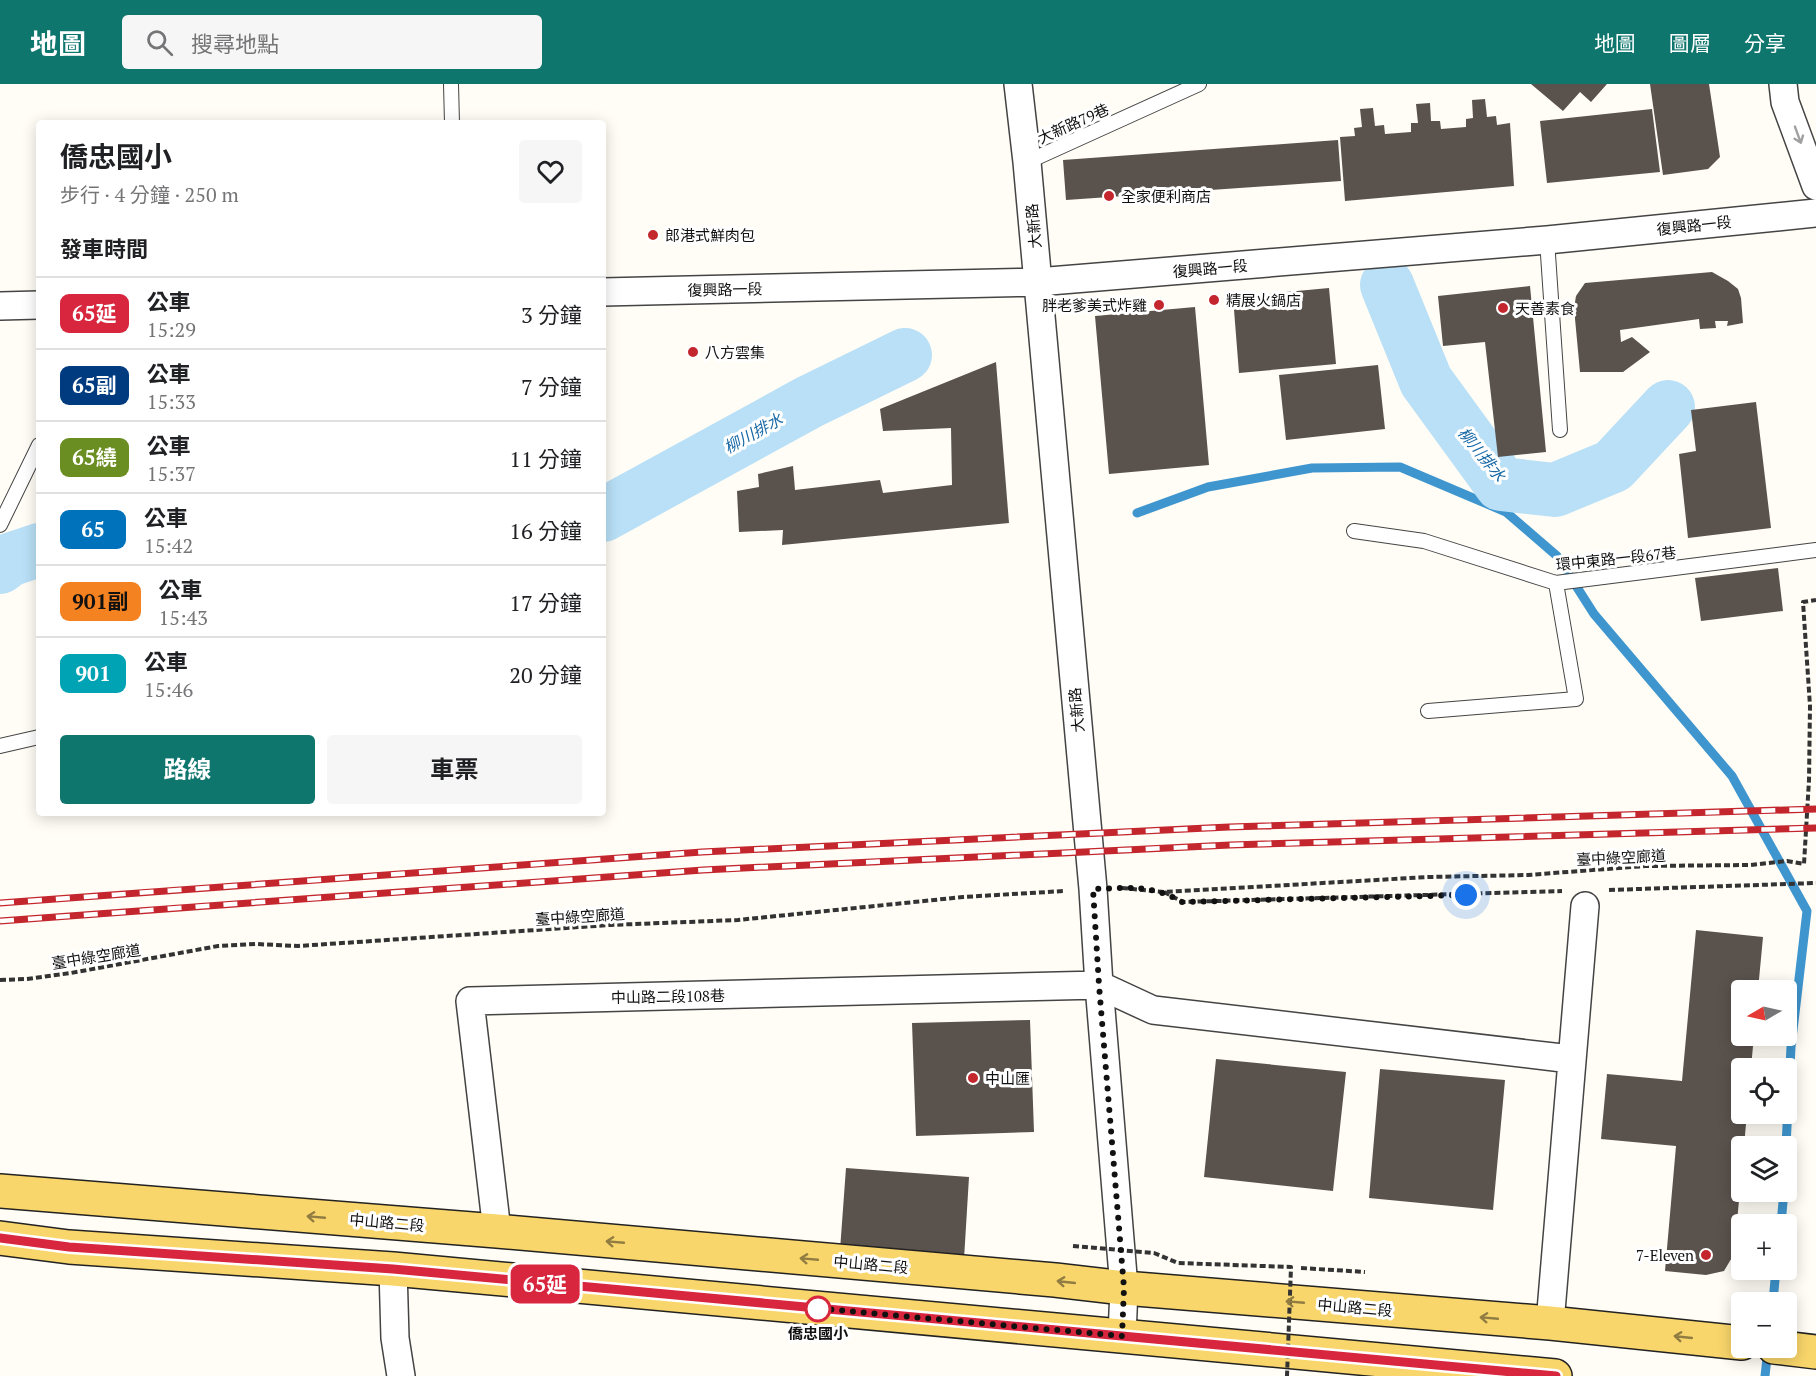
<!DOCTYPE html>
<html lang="zh-TW">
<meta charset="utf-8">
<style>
body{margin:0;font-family:"PT Serif","Noto Sans TC",serif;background:#f6f6f6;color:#202124;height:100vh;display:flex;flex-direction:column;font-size:22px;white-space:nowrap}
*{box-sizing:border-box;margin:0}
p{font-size:20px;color:#757577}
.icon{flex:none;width:33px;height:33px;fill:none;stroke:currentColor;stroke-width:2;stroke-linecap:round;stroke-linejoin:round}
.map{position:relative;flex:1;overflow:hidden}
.panel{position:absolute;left:36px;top:36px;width:570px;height:696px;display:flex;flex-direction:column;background:#fff;border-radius:6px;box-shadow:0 3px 15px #0003}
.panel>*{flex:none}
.badge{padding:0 12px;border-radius:9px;font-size:21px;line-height:39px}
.needle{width:39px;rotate:261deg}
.buttons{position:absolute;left:1731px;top:896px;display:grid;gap:12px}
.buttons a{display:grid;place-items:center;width:66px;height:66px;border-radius:6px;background:#fff;box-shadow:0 3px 15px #0003;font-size:30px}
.you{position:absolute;width:30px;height:30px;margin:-15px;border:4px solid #fff;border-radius:50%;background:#1a73e8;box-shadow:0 0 0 9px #1a73e833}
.map>.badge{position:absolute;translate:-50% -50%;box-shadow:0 0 0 3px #fff}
h2{padding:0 24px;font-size:22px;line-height:54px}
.round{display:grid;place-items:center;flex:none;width:63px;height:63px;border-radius:6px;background:#f6f6f6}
.head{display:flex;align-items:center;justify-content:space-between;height:102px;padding:0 24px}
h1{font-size:28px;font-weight:700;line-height:45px}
.cta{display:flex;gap:12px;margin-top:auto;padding:12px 24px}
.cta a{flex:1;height:69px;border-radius:6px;background:#0f766e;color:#fff;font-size:24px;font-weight:700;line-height:69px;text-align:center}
.cta a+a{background:#f6f6f6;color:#202124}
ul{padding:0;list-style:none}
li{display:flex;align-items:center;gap:18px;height:72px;padding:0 24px;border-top:2px solid #e0e0e0}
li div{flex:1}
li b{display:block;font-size:22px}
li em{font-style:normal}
li .badge{min-width:66px;font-weight:700;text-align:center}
header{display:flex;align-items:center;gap:36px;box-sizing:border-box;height:84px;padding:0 30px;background:#0f766e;color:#fff}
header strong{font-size:28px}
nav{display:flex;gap:33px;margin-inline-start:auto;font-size:21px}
.search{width:420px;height:54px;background:#f6f6f6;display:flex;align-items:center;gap:15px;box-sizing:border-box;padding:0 21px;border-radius:6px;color:#757577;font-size:22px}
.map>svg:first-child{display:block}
</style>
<header>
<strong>地圖</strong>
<div class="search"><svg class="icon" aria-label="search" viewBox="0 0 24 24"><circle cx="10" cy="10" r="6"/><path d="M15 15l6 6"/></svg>搜尋地點</div>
<nav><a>地圖</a><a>圖層</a><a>分享</a></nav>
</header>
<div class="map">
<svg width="1816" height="1292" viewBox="0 0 1816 1292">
<rect width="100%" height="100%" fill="#fffdf5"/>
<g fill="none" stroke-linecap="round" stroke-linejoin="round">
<path stroke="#3f96cf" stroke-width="9" d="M1137 429 1208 403 1312 384 1400 383 1506 428 1557 472 1594 530 1732 692 1807 827 1791 963 1786 1062
M1781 1140 1784 1107
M1773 1218 1776 1185
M1765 1292 1768 1265"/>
<path stroke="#b9e0f7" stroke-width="54" d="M1387 201 1426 297 1501 400 1555 406 1613 382 1668 323
M603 431 809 318 905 271
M0 483 9 476 39 466"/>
</g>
<path fill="#5a524d" d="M1531 0H1607L1591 18 1580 8 1563 27Z
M1650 0H1709L1720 73 1708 85 1663 91Z
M1485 15 1487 33 1496 32 1497 41 1510 39 1514 102 1345 117 1340 53 1355 52 1354 44 1362 43 1360 25 1373 24 1375 42 1384 41 1385 50 1411 48V39H1418L1416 20 1430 19 1431 37H1440L1441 45 1466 43V35L1473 34 1472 16Z
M1652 25 1660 88 1547 99 1540 37Z
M1338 56 1341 97 1066 116 1063 76Z
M1712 188 1728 197 1738 205 1741 214 1743 239 1727 242 1728 237H1715L1716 244 1700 245 1699 235 1620 246 1621 258 1632 253 1650 268 1623 288H1580L1574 224 1576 212 1585 199Z
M1530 202 1546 368 1498 373 1485 258 1443 262 1438 212Z
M1329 204 1336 280 1239 289 1233 213Z
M1195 223 1209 381 1109 390 1095 232Z
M996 278 1009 439 782 461 783 446 739 448 737 407 759 403 758 390 793 382 795 406 880 396 883 409 952 401 951 344 883 347 880 325Z
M1378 281 1385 345 1286 356 1279 291Z
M1756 318 1771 444 1688 454 1679 370 1696 367 1691 326Z
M1778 484 1783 527 1701 537 1695 494Z
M1696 846 1763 853 1758 906H1742V951H1754L1751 984H1742V1029H1747L1744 1062H1742V1084L1734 1170 1724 1187 1706 1191 1665 1187 1676 1062 1601 1055 1607 990 1682 997Z
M1030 936 1034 1048 916 1052 912 939Z
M1216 975 1346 988 1333 1107 1204 1093Z
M1380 985 1505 996 1493 1126 1369 1114Z
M846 1084 969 1093 964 1175 840 1166Z"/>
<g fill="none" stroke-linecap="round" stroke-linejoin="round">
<defs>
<path id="service" d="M451 0 452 39
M1027 78 1199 0
M1547 156 1560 346
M0 441 39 361
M1354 447 1424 457 1556 499 1816 466
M1428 627 1576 615 1556 499
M0 662 39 653"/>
<path id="minor" d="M1018 0 1027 78 1093 805 1099 901 1124 1204 1122 1252
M1783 0 1785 18 1816 102
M603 208 1037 198 1547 156 1816 129
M0 222 39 221
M497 1147 470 917 1099 901 1153 926 1571 975
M393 1185 395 1254 401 1292
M1550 1239 1585 822"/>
<path id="primary" d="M0 1107 497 1147 1055 1196 1124 1204 1550 1239 1742 1259
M0 1154 69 1163 393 1185 1555 1292
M1774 1263 1816 1268"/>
</defs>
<use href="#service" stroke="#444" stroke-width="16"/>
<use href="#minor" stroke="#444" stroke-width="30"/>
<use href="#primary" stroke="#222" stroke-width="36"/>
<path stroke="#333" stroke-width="4" stroke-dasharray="6 3" stroke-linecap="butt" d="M1122 804 1164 808 1429 793 1528 791 1645 782 1750 781 1787 777 1804 780 1809 696 1810 622 1803 518 1816 516
M1609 806 1816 799
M1164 808 1183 818 1562 807
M0 896 27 895 71 889 218 862 256 860 298 862 610 841 738 836 963 813 1064 807
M1301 1184 1365 1188"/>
<use href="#service" stroke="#fff" stroke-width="14"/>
<use href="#minor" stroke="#fff" stroke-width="27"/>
<use href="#primary" stroke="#f9d66b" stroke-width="33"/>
<defs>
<path id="rail" d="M0 819 702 768 1229 743 1816 725
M0 837 703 786 1230 761 1816 744"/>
</defs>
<use href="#rail" stroke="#c4262e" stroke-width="7"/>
<use href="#rail" stroke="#fff" stroke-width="4.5" stroke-dasharray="14" stroke-linecap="butt"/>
<path stroke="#333" stroke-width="4" stroke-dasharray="6 3" stroke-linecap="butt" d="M1073 1162 1154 1169 1178 1179 1291 1183 1287 1292"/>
</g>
<defs><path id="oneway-shaft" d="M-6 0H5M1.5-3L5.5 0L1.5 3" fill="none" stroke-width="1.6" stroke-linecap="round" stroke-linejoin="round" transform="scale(1.5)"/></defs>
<use stroke="#a0a0a0" href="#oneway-shaft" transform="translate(1798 51) rotate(70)"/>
<g stroke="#917d42">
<use href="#oneway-shaft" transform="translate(316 1133) rotate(-175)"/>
<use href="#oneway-shaft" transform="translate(615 1158) rotate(-175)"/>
<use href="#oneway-shaft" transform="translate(809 1175) rotate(-175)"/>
<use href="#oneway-shaft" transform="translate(1066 1198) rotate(-174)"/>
<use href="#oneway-shaft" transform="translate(1295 1218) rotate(-175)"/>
<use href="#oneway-shaft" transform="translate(1489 1234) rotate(-175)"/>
<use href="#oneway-shaft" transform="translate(1683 1253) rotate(-174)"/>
</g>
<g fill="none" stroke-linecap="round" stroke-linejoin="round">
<defs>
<path id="line" d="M0 1154 69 1163 393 1185 1556 1292"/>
</defs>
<use href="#line" stroke="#fff" stroke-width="14"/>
<use href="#line" stroke="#d7263d" stroke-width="9"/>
<path stroke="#111" stroke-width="6" stroke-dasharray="0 10.8" d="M818 1225 814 1224 1122 1252 1124 1204 1099 901 1093 805C1128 804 1150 800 1182 818L1466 811"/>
</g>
<g fill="#c4262e" stroke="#fff" stroke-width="2">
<circle cx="1109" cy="112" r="6"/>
<circle cx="653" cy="151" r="6"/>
<circle cx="1214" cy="216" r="6"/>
<circle cx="1159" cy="221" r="6"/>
<circle cx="1503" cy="224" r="6"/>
<circle cx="693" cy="268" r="6"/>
<circle cx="973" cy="994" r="6"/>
<circle cx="1706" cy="1171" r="6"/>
</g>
<circle fill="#fff" stroke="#d7263d" stroke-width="3" cx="818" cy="1225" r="12"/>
<g text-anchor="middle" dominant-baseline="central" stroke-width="6" stroke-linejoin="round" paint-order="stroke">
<g font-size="15" fill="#111" stroke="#fff">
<text transform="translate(1073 39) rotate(-24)">大新路79巷</text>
<text transform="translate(1694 141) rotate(-6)">復興路一段</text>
<text transform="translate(1033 142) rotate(-95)">大新路</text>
<text transform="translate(1210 184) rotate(-5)">復興路一段</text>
<text transform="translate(725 205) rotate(-1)">復興路一段</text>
<text transform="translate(1616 474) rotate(-6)">環中東路一段67巷</text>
<text transform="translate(1076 626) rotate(-95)">大新路</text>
<text transform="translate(1621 773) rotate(-3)">臺中綠空廊道</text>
<text transform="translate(580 832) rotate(-4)">臺中綠空廊道</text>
<text transform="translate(96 872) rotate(-9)">臺中綠空廊道</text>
<text transform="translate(668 912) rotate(-1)">中山路二段108巷</text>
<text transform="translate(387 1138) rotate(5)">中山路二段</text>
<text transform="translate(871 1180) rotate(5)">中山路二段</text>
<text transform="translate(1355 1223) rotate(5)">中山路二段</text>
</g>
<g font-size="15" fill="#111" stroke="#fff" text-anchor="start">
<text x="1121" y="112">全家便利商店</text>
<text x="665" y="151">郎港式鮮肉包</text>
<text x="1226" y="216">精展火鍋店</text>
<text x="1147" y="221" text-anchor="end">胖老爹美式炸雞</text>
<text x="1515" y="224">天善素食</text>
<text x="705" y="268">八方雲集</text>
<text x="985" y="994">中山匯</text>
<text x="1694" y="1171" text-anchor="end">7-Eleven</text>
</g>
<g font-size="15" font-weight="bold" fill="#111" stroke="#fff">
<text x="818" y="1249">僑忠國小</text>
</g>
<g font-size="16" font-style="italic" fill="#1768a6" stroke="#fff">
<text transform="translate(753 349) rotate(-29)">柳川排水</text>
<text transform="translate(1482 370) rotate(51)">柳川排水</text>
</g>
</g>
</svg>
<div class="buttons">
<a><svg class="needle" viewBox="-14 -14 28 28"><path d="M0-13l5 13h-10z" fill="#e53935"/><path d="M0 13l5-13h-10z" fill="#757577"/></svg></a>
<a><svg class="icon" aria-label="locate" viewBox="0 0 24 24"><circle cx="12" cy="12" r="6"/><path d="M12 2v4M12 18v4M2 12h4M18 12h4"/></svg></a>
<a><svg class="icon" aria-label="layers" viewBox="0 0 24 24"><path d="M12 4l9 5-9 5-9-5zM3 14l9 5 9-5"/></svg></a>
<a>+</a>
<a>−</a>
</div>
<div class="you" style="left:1466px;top:811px"></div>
<b class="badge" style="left:545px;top:1200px;background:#d7263d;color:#fff">65延</b>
<section class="panel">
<div class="head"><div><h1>僑忠國小</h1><p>步行 · 4 分鐘 · 250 m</p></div><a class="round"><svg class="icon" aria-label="heart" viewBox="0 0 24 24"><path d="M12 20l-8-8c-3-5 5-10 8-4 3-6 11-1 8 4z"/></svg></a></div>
<h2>發車時間</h2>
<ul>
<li><span class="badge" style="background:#d7263d;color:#fff">65延</span><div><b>公車</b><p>15:29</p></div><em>3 分鐘</em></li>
<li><span class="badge" style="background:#003b80;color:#fff">65副</span><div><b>公車</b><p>15:33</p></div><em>7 分鐘</em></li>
<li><span class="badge" style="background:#6b8e23;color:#fff">65繞</span><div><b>公車</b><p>15:37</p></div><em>11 分鐘</em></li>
<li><span class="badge" style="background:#0072bc;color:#fff">65</span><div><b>公車</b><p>15:42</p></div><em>16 分鐘</em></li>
<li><span class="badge" style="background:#f58220;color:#111">901副</span><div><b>公車</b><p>15:43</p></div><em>17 分鐘</em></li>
<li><span class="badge" style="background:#00a3b4;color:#fff">901</span><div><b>公車</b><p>15:46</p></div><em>20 分鐘</em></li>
</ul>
<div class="cta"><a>路線</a><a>車票</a></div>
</section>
</div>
